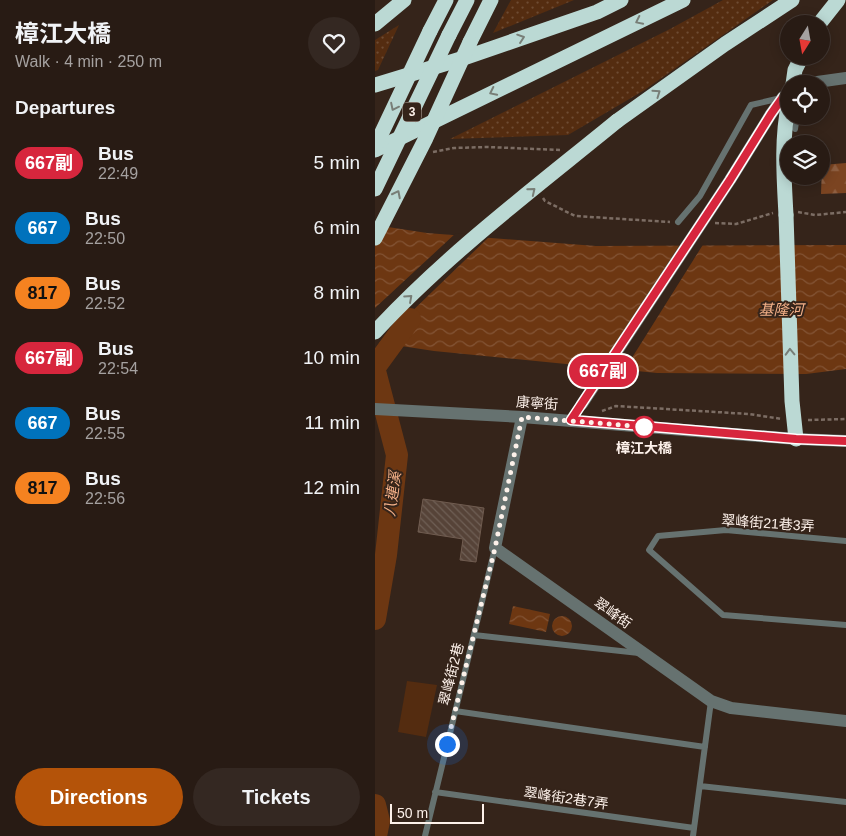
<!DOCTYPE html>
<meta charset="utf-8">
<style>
body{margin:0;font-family:Helvetica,"Noto Sans TC",sans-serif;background:#342822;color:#f1f3f6;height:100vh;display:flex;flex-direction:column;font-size:19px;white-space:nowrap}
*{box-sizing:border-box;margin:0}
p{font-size:16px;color:#a5a1a0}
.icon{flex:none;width:28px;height:28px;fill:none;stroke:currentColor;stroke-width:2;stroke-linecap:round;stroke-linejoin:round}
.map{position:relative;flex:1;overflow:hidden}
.side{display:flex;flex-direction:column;background:#281b14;width:375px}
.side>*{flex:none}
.badge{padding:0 10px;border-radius:16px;font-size:18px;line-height:32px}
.needle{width:32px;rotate:191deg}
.fabs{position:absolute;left:405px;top:15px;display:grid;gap:10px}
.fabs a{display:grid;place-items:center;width:50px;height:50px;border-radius:50%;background:#281b14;box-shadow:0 2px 12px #0003,0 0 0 1px #443934;font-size:25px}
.scale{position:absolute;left:15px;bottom:12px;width:94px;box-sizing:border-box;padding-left:5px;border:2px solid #fdf1ea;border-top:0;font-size:14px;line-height:18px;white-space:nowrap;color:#fdf1ea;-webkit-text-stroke:4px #35241a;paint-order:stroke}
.you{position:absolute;width:25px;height:25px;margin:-12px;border:4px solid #fff;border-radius:50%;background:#1a73e8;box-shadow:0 0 0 8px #1a73e833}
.map>.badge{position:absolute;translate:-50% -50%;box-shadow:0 0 0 2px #fff}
h2{padding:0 15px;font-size:19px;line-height:45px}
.round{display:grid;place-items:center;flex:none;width:52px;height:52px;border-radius:26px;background:#342822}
.overview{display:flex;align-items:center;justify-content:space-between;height:85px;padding:0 15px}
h1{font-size:24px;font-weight:700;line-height:38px}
.cta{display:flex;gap:10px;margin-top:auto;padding:10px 15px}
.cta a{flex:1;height:58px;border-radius:30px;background:#b45309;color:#fff;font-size:20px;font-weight:700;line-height:58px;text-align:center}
.cta a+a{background:#342822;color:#f1f3f6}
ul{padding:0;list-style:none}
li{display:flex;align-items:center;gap:15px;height:65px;padding:0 15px}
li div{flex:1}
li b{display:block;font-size:19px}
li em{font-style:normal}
li .badge{min-width:55px;font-weight:700;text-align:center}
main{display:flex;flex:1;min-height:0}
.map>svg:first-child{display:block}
</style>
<main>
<section class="side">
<div class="overview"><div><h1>樟江大橋</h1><p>Walk · 4 min · 250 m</p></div><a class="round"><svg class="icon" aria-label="heart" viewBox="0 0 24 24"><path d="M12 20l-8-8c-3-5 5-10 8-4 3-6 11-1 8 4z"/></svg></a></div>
<h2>Departures</h2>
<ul>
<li><span class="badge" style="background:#d7263d;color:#fff">667副</span><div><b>Bus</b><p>22:49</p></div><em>5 min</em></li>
<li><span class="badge" style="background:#0072bc;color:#fff">667</span><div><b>Bus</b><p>22:50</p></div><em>6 min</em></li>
<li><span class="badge" style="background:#f58220;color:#111">817</span><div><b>Bus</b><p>22:52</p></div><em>8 min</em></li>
<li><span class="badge" style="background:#d7263d;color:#fff">667副</span><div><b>Bus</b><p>22:54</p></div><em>10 min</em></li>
<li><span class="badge" style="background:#0072bc;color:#fff">667</span><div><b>Bus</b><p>22:55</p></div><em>11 min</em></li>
<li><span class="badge" style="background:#f58220;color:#111">817</span><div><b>Bus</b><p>22:56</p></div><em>12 min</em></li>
</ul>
<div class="cta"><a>Directions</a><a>Tickets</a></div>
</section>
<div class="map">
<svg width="471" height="836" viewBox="0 0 471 836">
<defs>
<pattern id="grass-dots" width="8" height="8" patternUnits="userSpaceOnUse" patternTransform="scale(1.25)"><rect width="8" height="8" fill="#542c10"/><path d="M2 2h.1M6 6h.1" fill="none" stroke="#6e4b33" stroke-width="1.8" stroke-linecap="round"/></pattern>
<pattern id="forest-firs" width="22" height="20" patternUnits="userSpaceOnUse" patternTransform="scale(1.25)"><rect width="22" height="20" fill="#7b4421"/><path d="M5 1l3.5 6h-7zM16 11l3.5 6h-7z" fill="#8f5f41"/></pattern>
<pattern id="water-waves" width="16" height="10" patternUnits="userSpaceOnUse" patternTransform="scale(1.25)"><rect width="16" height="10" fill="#6d3712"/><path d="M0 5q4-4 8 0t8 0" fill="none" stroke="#835435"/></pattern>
<pattern id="building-back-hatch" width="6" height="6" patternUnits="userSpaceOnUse" patternTransform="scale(1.25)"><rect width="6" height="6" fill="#564338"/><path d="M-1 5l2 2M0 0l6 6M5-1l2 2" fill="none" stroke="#6f5f55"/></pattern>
</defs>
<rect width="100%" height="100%" fill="#35241a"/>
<path fill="url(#grass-dots)" d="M136 0H199L118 33Z
M348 0H398L268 91 193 135 75 139 295 29Z
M24 25 3 70 0 71V40Z"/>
<path fill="url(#forest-firs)" d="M471 163V193L446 194 447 165Z"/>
<path fill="#542c10" d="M32 681 62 685 51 737 23 732Z"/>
<path fill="url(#water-waves)" d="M0 225 52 233 221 246 471 245V369L431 374 282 373 59 351 0 342Z
M138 606 175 614 171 632 134 624Z
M177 626a10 10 0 1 1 20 0a10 10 0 1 1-20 0Z"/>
<path fill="#35241a" d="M81 233 116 235 2 345H0V308Z
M306 243H329L248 372 224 370Z"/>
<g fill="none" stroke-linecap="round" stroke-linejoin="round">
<path stroke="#6d3712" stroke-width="22" d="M0 367 35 319
M0 371 22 455 11 555 0 619
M0 805 4 821 1 836"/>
</g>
<path fill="url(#building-back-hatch)" stroke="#705c50" d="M48 499 109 508 101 562 85 560 88 539 43 532Z"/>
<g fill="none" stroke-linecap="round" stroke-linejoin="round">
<path stroke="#7c6d64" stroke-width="2.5" stroke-dasharray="4 2.5" stroke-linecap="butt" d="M58 152 79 148 113 147 185 150
M168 198 170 201 200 216 295 222
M423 212 440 215 471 212
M340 223 361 224 398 213
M227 411 241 406 374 414 407 419
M433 420 471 419"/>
<path stroke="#667270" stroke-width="6" d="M420 129 422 116
M303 222 325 196 376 105 406 98
M471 541 351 530 283 536 274 550 348 615 471 625
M99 635 264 653
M80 711 330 747
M325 786 471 802
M60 792 319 828
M50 836 120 548
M318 836 336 701"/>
<path stroke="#667270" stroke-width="12" d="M147 417 120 548 336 701 356 708 471 721"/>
<path stroke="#667270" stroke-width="12" d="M428 84 471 78
M396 114 408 97 414 93
M0 409 147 417 421 439 471 441"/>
<path stroke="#bbd9d4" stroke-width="15" d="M0 24 29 0
M444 24 463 0
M55 31 71 0
M74 35 92 0
M95 42 116 0
M418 84 420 70 427 56
M0 85 89 58 222 12 246 0
M242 121 350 44 417 0
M0 150 308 0
M411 215 417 401 421 439"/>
<path stroke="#667270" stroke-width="12" d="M207 404 355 180 396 114"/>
<path stroke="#bbd9d4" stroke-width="15" d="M0 147 55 31
M0 189 74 35
M411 215C409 178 406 139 414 102
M0 238 51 138 95 42
M0 332C72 254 160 188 242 121"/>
</g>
<defs><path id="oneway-chevron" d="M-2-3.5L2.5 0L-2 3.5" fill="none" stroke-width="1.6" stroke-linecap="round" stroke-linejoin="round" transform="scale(1.25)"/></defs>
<g stroke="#787e77">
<use href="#oneway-chevron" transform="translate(264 21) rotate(154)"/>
<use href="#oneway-chevron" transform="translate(146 38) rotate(-19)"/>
<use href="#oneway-chevron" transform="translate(118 92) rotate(154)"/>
<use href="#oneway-chevron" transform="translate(282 93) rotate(-35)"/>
<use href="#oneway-chevron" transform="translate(19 107) rotate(116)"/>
<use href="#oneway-chevron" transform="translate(157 191) rotate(-39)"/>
<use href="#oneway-chevron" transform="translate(22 194) rotate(-63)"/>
<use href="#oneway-chevron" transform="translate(34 298) rotate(-42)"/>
<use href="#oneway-chevron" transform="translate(415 352) rotate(-92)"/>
</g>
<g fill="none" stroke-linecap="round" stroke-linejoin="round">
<defs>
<path id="line" d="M414 93 408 97 396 114 355 180 196 420 421 439 471 441"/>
</defs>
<use href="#line" stroke="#fff" stroke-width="11"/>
<use href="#line" stroke="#d7263d" stroke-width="8"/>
<path stroke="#fdf1ea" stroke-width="5" stroke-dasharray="0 9" d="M72 744 120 548 147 417 271 427H269"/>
</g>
<circle fill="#fff" stroke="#d7263d" stroke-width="2.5" cx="269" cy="427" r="10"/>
<g text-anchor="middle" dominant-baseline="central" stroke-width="4" stroke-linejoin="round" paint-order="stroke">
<rect fill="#35241a" stroke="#c1b4ac" stroke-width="1" x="28" y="102.5" width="18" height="19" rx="4"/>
<g font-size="12" font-weight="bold" fill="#fdf1ea">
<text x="37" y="112">3</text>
</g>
<g font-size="14" fill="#fdf1ea" stroke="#35241a">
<text transform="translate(162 403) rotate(4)">康寧街</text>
<text transform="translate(393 523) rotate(4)">翠峰街21巷3弄</text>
<text transform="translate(238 613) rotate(35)">翠峰街</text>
<text transform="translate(76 674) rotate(-76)">翠峰街2巷</text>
<text transform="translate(191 798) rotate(8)">翠峰街2巷7弄</text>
</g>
<g font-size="14" font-weight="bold" fill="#fdf1ea" stroke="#35241a">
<text x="269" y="448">樟江大橋</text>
</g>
<g font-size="15" font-style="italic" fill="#f5b189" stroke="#35241a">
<text x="406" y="309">基隆河</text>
<text transform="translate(17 494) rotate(-82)">八連溪</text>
</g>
</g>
</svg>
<div class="fabs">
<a><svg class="needle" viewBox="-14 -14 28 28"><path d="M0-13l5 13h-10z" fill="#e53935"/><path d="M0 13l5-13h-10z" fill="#a5a1a0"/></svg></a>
<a><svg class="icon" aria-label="locate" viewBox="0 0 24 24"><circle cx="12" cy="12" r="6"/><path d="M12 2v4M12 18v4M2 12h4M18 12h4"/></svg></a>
<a><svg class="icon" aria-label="layers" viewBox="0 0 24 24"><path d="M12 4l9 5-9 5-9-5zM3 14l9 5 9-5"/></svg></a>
</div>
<div class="scale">50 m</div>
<div class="you" style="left:72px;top:744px"></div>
<b class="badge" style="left:228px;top:371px;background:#d7263d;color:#fff">667副</b>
</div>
</main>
